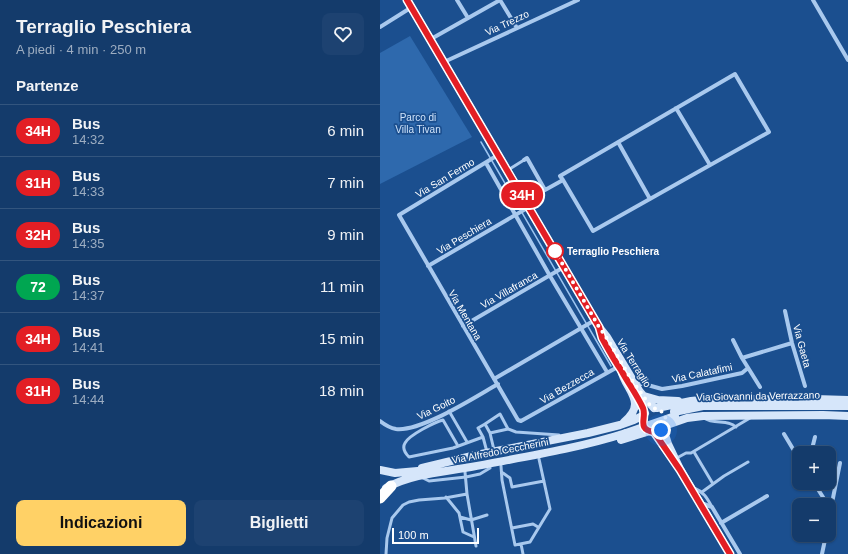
<!DOCTYPE html>
<html lang="it">
<meta charset="utf-8">
<style>
body{margin:0;font-family:Arial,sans-serif;background:#1d4271;color:#f1f3f6;height:100vh;display:flex;flex-direction:column;font-size:15px;white-space:nowrap}
*{box-sizing:border-box;margin:0}
p{font-size:13px;color:#9dadc1}
.icon{flex:none;width:22px;height:22px;fill:none;stroke:currentColor;stroke-width:2;stroke-linecap:round;stroke-linejoin:round}
.map{position:relative;flex:1;overflow:hidden}
.side{display:flex;flex-direction:column;background:#143b6b;width:380px}
.side>*{flex:none}
.badge{padding:0 8px;border-radius:13px;font-size:14px;line-height:26px}
.buttons{position:absolute;left:412px;top:446px;display:grid;gap:8px}
.buttons a{display:grid;place-items:center;width:44px;height:44px;border-radius:8px;background:#143b6b;box-shadow:0 1px 3px #0004,0 0 0 1px #33557e;font-size:20px}
.scale{position:absolute;left:12px;bottom:10px;width:87px;box-sizing:border-box;padding-left:4px;border:2px solid #fff;border-top:0;font-size:11px;line-height:14px;white-space:nowrap;color:#fff;-webkit-text-stroke:3px #1b4f8f;paint-order:stroke}
.you{position:absolute;width:20px;height:20px;margin:-10px;border:3px solid #fff;border-radius:50%;background:#1a73e8;box-shadow:0 0 0 6px #1a73e833}
.map>.badge{position:absolute;translate:-50% -50%;box-shadow:0 0 0 2px #fff}
h2{padding:0 16px;font-size:15px;line-height:36px}
.round{display:grid;place-items:center;flex:none;width:42px;height:42px;border-radius:8px;background:#1d4271}
.summary{display:flex;align-items:center;justify-content:space-between;height:68px;padding:0 16px}
h1{font-size:19px;font-weight:700;line-height:30px}
.action{display:flex;gap:8px;margin-top:auto;padding:8px 16px}
.action a{flex:1;height:46px;border-radius:8px;background:#ffd166;color:#111;font-size:16px;font-weight:700;line-height:46px;text-align:center}
.action a+a{background:#1d4271;color:#f1f3f6}
ul{padding:0;list-style:none}
li{display:flex;align-items:center;gap:12px;height:52px;padding:0 16px;border-top:1px solid #33557e}
li div{flex:1}
li b{display:block;font-size:15px}
li em{font-style:normal}
li .badge{min-width:44px;font-weight:700;text-align:center}
main{display:flex;flex:1;min-height:0}
.map>svg:first-child{display:block}
</style>
<main>
<section class="side">
<div class="summary"><div><h1>Terraglio Peschiera</h1><p>A piedi · 4 min · 250 m</p></div><a class="round"><svg class="icon" aria-label="heart" viewBox="0 0 24 24"><path d="M12 20l-8-8c-3-5 5-10 8-4 3-6 11-1 8 4z"/></svg></a></div>
<h2>Partenze</h2>
<ul>
<li><span class="badge" style="background:#e31e24;color:#fff">34H</span><div><b>Bus</b><p>14:32</p></div><em>6 min</em></li>
<li><span class="badge" style="background:#e31e24;color:#fff">31H</span><div><b>Bus</b><p>14:33</p></div><em>7 min</em></li>
<li><span class="badge" style="background:#e31e24;color:#fff">32H</span><div><b>Bus</b><p>14:35</p></div><em>9 min</em></li>
<li><span class="badge" style="background:#00a651;color:#fff">72</span><div><b>Bus</b><p>14:37</p></div><em>11 min</em></li>
<li><span class="badge" style="background:#e31e24;color:#fff">34H</span><div><b>Bus</b><p>14:41</p></div><em>15 min</em></li>
<li><span class="badge" style="background:#e31e24;color:#fff">31H</span><div><b>Bus</b><p>14:44</p></div><em>18 min</em></li>
</ul>
<div class="action"><a>Indicazioni</a><a>Biglietti</a></div>
</section>
<div class="map">
<svg width="468" height="554" viewBox="0 0 468 554">
<rect width="100%" height="100%" fill="#1b4f8f"/>
<path fill="#2e69ad" d="M30 36 92 137 0 184V53Z"/>
<g fill="none" stroke-linecap="round" stroke-linejoin="round">
<path stroke="#9cc4f0" stroke-width="1.5" d="M101 142 231 366"/>
<path stroke="#a9c9ee" stroke-width="3" d="M128 170 144 160
M69 411 87 442
M324 418C334 425 348 419 356 427
M105 424 98 428 103 437 107 452
M110 433 105 424 120 414 128 429
M78 446 63 420C55 422 29 435 25 443 22 448 25 453 29 457L73 448 103 437
M114 450 110 433 128 429 136 432 179 435
M314 452 333 484
M295 459 306 453H311L370 418
M121 466 122 480 135 545 150 542 170 509 159 459
M123 473 130 478 132 487 164 481
M43 478 49 481 86 477 100 474 110 468
M314 488C324 492 327 498 332 507
M322 492 344 476 368 462
M87 494 96 546
M66 497 79 513 83 532 94 537
M80 517 91 520 107 515
M132 528 153 524 158 527
M141 544 143 554
M6 554 7 538 12 518 23 505 29 502 39 500 65 498 87 494 85 472"/>
<path stroke="#a9c9ee" stroke-width="4" d="M77 0 88 18
M120 0 137 28
M433 0 468 60
M0 27 32 7
M51 39 120 0
M64 62 198 0
M296 108 330 165
M238 142 270 199
M118 155 19 215 138 420 141 421 243 364
M144 160 147 158 165 190 183 180 213 231 389 132 355 74 180 176 183 180
M106 163 170 276 227 372
M48 266 149 207
M405 311 412 343 425 386
M83 326 184 267
M353 340 362 358 380 387
M362 358 412 343
M114 379 215 320
M255 384H264L282 389 302 386 362 373 368 368
M0 421C5 425 10 428 16 429 41 432 95 397 118 384
M404 434 419 459
M431 453 435 437
M434 483 448 505
M321 503 332 507 360 554
M449 518 460 463
M341 523 387 496
M442 554 446 535"/>
<path stroke="#d6e6fa" stroke-width="8" d="M27 0 219 327 227 337 260 392 274 408
M241 370C246 391 268 402 244 422
M253 390 265 413
M264 396 278 400 298 401
M277 408 311 401 330 399H435L468 400
M294 412 323 406H468
M284 426 307 418 323 416 443 415 468 416
M283 428 288 444 300 469 350 554
M274 432 287 451
M241 440 270 431
M42 468 96 455 208 433 240 425 254 420 264 415
M0 470 15 473 49 470
M6 488C31 474 63 472 91 467 143 457 196 449 246 433"/>
<path stroke="#fff" stroke-width="11" d="M0 498 11 486"/>
<path stroke="#d6e6fa" stroke-width="8" d="M246 433 295 416"/>
</g>
<g fill="none" stroke-linecap="round" stroke-linejoin="round">
<defs>
<path id="line" d="M27 0 219 327 222 338C228 349 234 360 241 370 248 383 257 395 263 408 267 418 256 429 274 432L300 470 350 554"/>
</defs>
<use href="#line" stroke="#fff" stroke-width="9"/>
<use href="#line" stroke="#e31e24" stroke-width="6"/>
<path stroke="#fff" stroke-width="4" stroke-dasharray="0 7.2" d="M175 251 219 327C235 348 245 373 262 394 265 398 269 406 274 408 278 411 283 410 285 416 287 422 285 427 281 430"/>
</g>
<circle fill="#fff" stroke="#e31e24" stroke-width="2" cx="175" cy="251" r="8"/>
<g text-anchor="middle" dominant-baseline="central" stroke-width="3.5" stroke-linejoin="round" paint-order="stroke">
<g font-size="10" fill="#fff" stroke="#1b4f8f">
<text transform="translate(127 23) rotate(-25)">Via Trezzo</text>
<text transform="translate(65 178) rotate(-31)">Via San Fermo</text>
<text transform="translate(84 236) rotate(-31)">Via Peschiera</text>
<text transform="translate(129 290) rotate(-30)">Via Villafranca</text>
<text transform="translate(85 315) rotate(60)">Via Mentana</text>
<text transform="translate(422 346) rotate(75)">Via Gaeta</text>
<text transform="translate(254 363) rotate(58)">Via Terraglio</text>
<text transform="translate(322 373) rotate(-12)">Via Calatafimi</text>
<text transform="translate(187 386) rotate(-30)">Via Bezzecca</text>
<text transform="translate(378 396) rotate(-1)">Via Giovanni da Verrazzano</text>
<text transform="translate(56 408) rotate(-26)">Via Goito</text>
<text transform="translate(120 451) rotate(-11)">Via Alfredo Ceccherini</text>
</g>
<g font-size="10" fill="#cfe3fa" stroke="#1b4f8f">
<text x="38" y="117">Parco di<tspan x="38" dy="12">Villa Tivan</tspan></text>
</g>
<g font-size="10" font-weight="bold" fill="#fff" stroke="#1b4f8f" text-anchor="start">
<text x="187" y="251">Terraglio Peschiera</text>
</g>
</g>
</svg>
<div class="buttons">
<a>+</a>
<a>−</a>
</div>
<div class="scale">100 m</div>
<div class="you" style="left:281px;top:430px"></div>
<b class="badge" style="left:142px;top:195px;background:#e31e24;color:#fff">34H</b>
</div>
</main>
